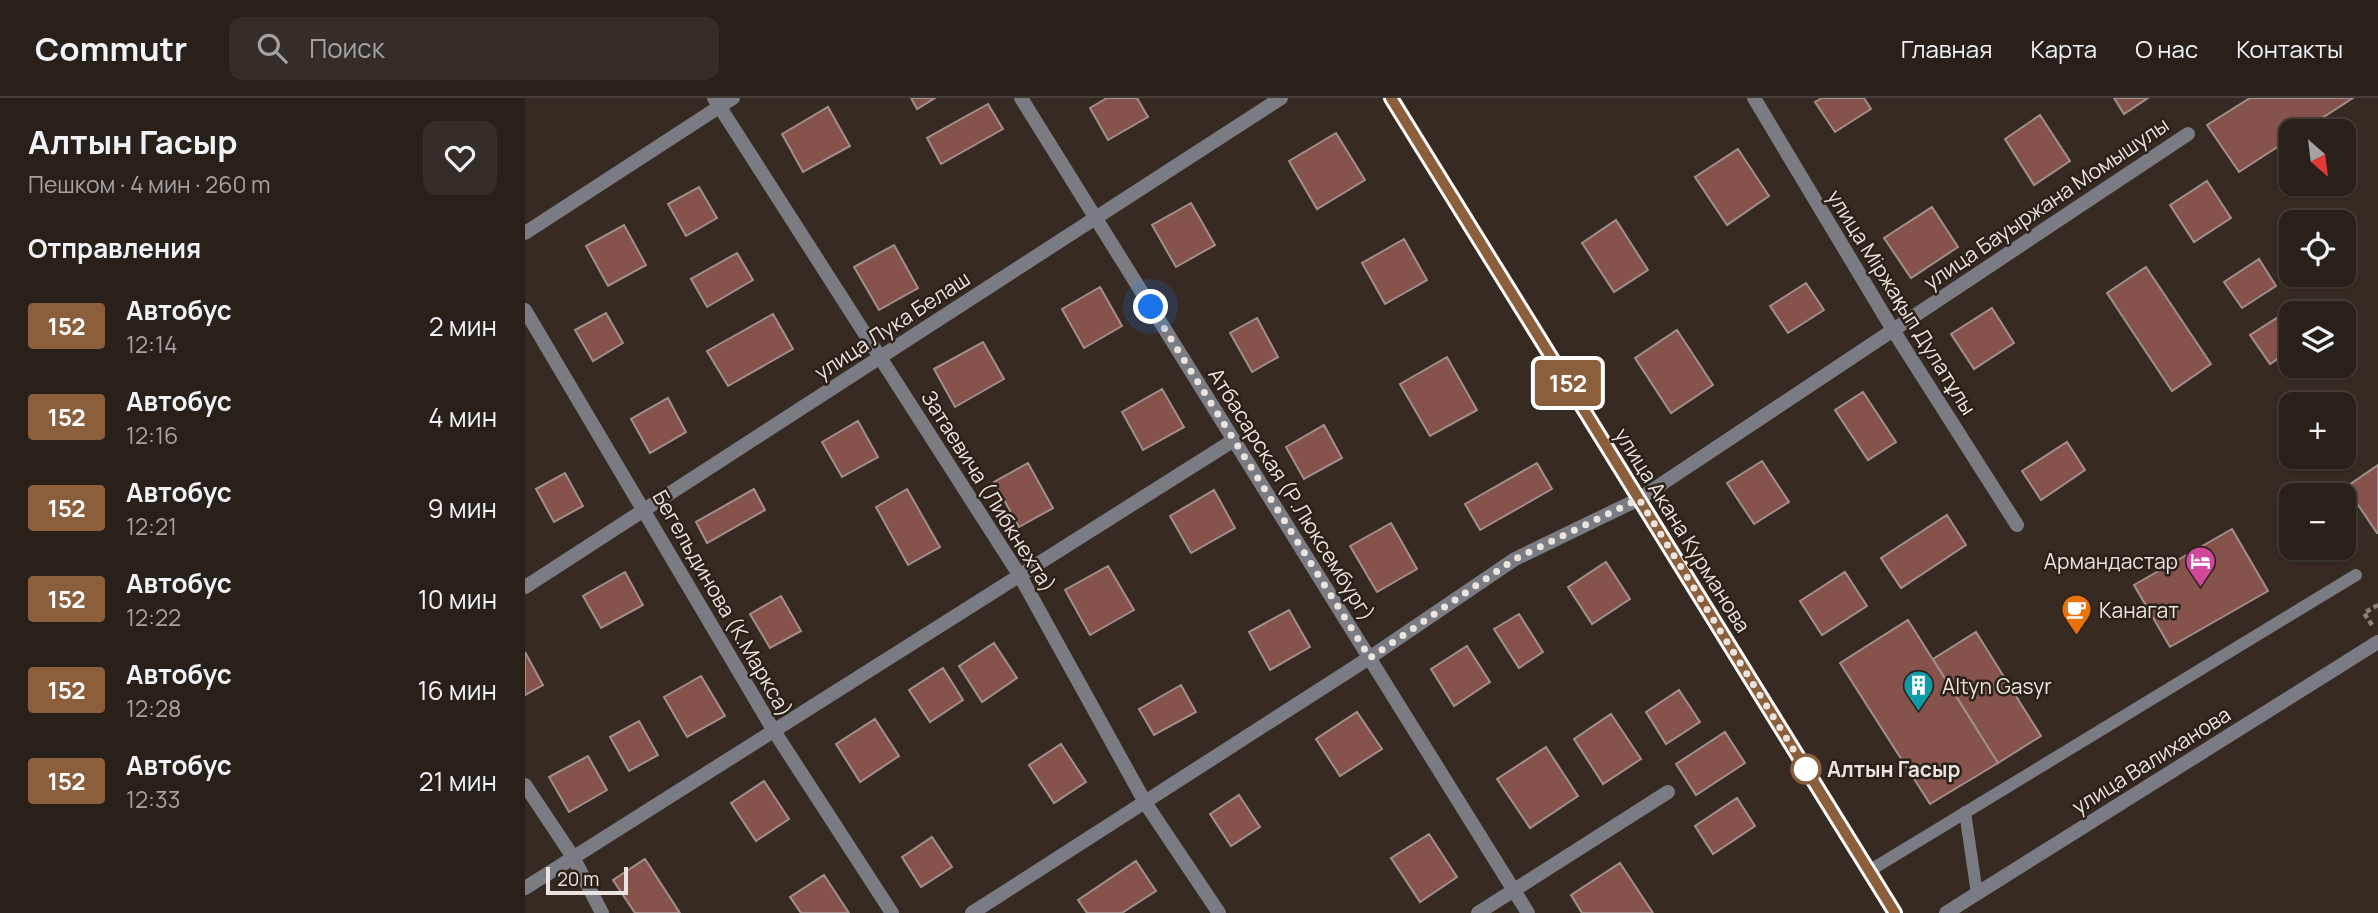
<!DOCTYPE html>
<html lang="ru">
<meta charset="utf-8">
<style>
body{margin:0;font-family:Manrope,sans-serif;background:#352d27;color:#f1f3f6;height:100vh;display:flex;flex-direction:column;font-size:26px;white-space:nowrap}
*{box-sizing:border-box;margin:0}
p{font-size:23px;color:#a5a3a2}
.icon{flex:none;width:38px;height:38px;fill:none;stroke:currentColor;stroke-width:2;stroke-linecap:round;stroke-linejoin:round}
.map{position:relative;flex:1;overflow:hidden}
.drawer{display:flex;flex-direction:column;background:#29201a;width:525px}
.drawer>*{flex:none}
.badge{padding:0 14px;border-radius:5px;font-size:24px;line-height:46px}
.needle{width:46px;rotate:152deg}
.tools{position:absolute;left:1754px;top:21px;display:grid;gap:14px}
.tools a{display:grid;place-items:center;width:77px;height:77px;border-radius:14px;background:#29201a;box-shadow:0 2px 5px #0004,0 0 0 2px #453e39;font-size:35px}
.scale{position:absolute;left:21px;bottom:18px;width:82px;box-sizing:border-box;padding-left:7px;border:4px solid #ebe3de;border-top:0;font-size:19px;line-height:24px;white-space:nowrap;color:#ebe3de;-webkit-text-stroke:5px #2c2119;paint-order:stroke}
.you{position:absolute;width:35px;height:35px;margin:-18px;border:5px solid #fff;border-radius:50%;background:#1a73e8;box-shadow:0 0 0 10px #1a73e833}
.map>.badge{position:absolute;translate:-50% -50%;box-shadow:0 0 0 4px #fff}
h2{padding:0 28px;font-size:26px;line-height:63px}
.round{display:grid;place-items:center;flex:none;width:74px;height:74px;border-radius:14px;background:#352d27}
.overview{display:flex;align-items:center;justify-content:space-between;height:119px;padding:0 28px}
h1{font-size:33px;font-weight:700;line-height:52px}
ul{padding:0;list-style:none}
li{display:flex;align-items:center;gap:21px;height:91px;padding:0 28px}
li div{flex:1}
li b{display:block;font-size:26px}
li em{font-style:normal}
li .badge{min-width:77px;font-weight:700;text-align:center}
header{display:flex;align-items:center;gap:42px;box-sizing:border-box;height:98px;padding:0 35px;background:#29201a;border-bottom:2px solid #453e39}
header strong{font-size:33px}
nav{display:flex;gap:38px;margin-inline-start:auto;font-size:24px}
.search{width:490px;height:63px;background:#352d27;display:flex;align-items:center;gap:18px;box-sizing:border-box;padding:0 24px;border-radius:14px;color:#a5a3a2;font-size:26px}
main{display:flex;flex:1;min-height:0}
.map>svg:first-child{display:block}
</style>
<header>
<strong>Commutr</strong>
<div class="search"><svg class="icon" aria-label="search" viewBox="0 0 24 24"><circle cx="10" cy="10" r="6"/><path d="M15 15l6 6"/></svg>Поиск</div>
<nav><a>Главная</a><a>Карта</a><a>О нас</a><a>Контакты</a></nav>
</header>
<main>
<section class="drawer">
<div class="overview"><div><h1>Алтын Гасыр</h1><p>Пешком · 4 мин · 260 m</p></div><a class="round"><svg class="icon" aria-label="heart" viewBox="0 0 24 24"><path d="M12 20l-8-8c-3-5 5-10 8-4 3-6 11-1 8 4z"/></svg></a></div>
<h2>Отправления</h2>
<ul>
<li><span class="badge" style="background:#8b5e3c;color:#fff">152</span><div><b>Автобус</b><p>12:14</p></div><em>2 мин</em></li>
<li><span class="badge" style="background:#8b5e3c;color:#fff">152</span><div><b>Автобус</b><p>12:16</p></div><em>4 мин</em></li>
<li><span class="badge" style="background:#8b5e3c;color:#fff">152</span><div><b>Автобус</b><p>12:21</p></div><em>9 мин</em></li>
<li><span class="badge" style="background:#8b5e3c;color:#fff">152</span><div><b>Автобус</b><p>12:22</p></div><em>10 мин</em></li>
<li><span class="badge" style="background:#8b5e3c;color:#fff">152</span><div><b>Автобус</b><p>12:28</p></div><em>16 мин</em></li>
<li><span class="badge" style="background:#8b5e3c;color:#fff">152</span><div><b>Автобус</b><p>12:33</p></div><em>21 мин</em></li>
</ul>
</section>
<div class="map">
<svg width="1853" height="815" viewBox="0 0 1853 815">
<rect width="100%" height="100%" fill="#372a22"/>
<path fill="#85534c" stroke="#a28f8c" stroke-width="2" d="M386 0H410L392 11Z
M582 0H612L623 19 583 42 565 10Z
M1297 0H1339L1346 11 1310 34 1290 4Z
M1589 0H1623L1599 16Z
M1725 0H1828L1777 33H1766V40L1714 74 1682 27Z
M463 6 478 31 416 66 402 40Z
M303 9 325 48 278 74 257 36Z
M1515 17 1545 63 1509 87 1480 41Z
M811 35 840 82 792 111 764 63Z
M1213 51 1244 98 1202 127 1170 79Z
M1682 83 1706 120 1669 144 1645 107Z
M174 89 192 120 161 138 143 106Z
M666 105 690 147 651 169 627 127Z
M1407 109 1433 149 1386 180 1359 140Z
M1091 122 1123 172 1089 194 1057 145Z
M99 127 121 167 83 188 61 148Z
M879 141 902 182 860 206 837 165Z
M369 147 393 190 354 212 329 169Z
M212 155 228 182 182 209 166 181Z
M1734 161 1751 188 1717 210 1699 184Z
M1621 169 1686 266 1647 293 1582 195Z
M1281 185 1299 212 1263 235 1245 208Z
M575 189 597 228 559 250 537 211Z
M1772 207 1778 215H1766V252L1745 266 1725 237Z
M1467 210 1489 245 1449 271 1426 236Z
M81 215 98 245 68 263 50 232Z
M248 216 268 251 203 288 182 253Z
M732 220 753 259 727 274 705 235Z
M1152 232 1188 287 1146 315 1110 260Z
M458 244 479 281 430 309 409 271Z
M922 259 952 312 905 338 875 286Z
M637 291 659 329 618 352 597 314Z
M1338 294 1371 344 1343 362 1310 312Z
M143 300 161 334 125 355 106 321Z
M333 323 353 359 317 379 297 344Z
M799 327 817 360 779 381 761 349Z
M1542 344 1560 372 1516 402 1497 373Z
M1237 363 1264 404 1229 426 1202 385Z
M503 365 528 410 494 429 469 384Z
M1012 365 1027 391 955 432 940 406Z
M1853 367V435H1852L1821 389Z
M40 375 58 408 29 424 11 391Z
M229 391 240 412 182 445 171 424Z
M382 391 415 449 383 467 351 409Z
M689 392 710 430 666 455 645 418Z
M1422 417 1441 447 1376 490 1356 460Z
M866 425 892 471 852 494 825 448Z
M1707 431 1743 493 1645 549 1609 487Z
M1081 464 1105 501 1067 526 1043 489Z
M583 468 609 512 565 537 540 492Z
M100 474 118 507 76 530 58 498Z
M1320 474 1342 508 1297 537 1275 503Z
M256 498 276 533 245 550 225 516Z
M764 512 785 549 745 572 724 534Z
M994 516 1018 554 994 570 969 531Z
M1383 522 1473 665 1405 706 1315 565Z
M1451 534 1516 638 1473 665 1408 561Z
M469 545 492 580 457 604 434 568Z
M942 548 965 584 929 608 906 571Z
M0 554 18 587 0 597Z
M418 570 438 602 405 624 384 592Z
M176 578 200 618 162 639 139 599Z
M656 587 671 614 629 637 614 611Z
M1154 592 1175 624 1141 646 1121 614Z
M832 614 857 651 815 678 791 641Z
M1086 616 1116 661 1078 686 1049 641Z
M350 621 374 658 335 684 311 646Z
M114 623 133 657 104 673 85 639Z
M1200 634 1220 665 1171 697 1151 666Z
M536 646 561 684 529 705 504 667Z
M1021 649 1053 698 1005 730 972 681Z
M63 658 82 692 44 714 24 679Z
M239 683 264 721 231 743 206 705Z
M714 697 735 729 706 748 685 716Z
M1212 700 1230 728 1188 756 1170 728Z
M904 736 932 779 895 804 866 760Z
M407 739 427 769 396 789 377 759Z
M120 761 155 815H110L88 782Z
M611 763 631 793 597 815H562L553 802Z
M1095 765 1128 815H1057L1046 797Z
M299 777 324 815H276L265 799Z"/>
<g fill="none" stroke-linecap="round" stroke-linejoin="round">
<path stroke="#8a7f79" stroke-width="4.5" stroke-dasharray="5 3.5" stroke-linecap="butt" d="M1847 527 1839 515 1853 507"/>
<path stroke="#7b7c83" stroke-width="12" d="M1440 714 1452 796
M1344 773 1831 477"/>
<path stroke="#7b7c83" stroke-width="14" d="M189 0 495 478 621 706 694 815
M496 0 1003 815
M1229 0 1368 232 1492 427
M0 135 208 0
M0 212 249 633 367 815
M0 489 756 0
M0 687 48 759 77 815
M0 790 709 342
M447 815 844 560 990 461 1114 401 1663 36
M953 815 1143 694
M1421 815 1853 544"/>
<path stroke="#a7a9b4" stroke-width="14" d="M866 0 1370 815"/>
</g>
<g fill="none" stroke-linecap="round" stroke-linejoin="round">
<defs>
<path id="line" d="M866 0 1370 815"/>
</defs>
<use href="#line" stroke="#fff" stroke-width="16"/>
<use href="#line" stroke="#8b5e3c" stroke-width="10"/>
<path stroke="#ebe3de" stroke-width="7" stroke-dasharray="0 12.6" d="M626 209 845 560 990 461 1114 401 1286 680 1281 671"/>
</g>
<defs>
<symbol id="hotel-pin" viewBox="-11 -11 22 30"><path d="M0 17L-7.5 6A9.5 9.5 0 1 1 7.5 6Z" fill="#d1479c" stroke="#2c2119"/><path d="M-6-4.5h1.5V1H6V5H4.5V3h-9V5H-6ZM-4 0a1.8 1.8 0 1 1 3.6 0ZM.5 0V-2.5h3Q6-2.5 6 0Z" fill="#fff"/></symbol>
<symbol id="cafe-pin" viewBox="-11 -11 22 30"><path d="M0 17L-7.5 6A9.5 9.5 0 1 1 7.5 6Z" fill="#e8710a" stroke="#2c2119"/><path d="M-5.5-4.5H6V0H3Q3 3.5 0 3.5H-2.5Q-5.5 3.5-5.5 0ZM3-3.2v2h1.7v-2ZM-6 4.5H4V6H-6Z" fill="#fff"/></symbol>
<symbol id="building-pin" viewBox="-11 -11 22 30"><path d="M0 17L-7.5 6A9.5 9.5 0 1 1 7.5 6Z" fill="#0f9aa8" stroke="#2c2119"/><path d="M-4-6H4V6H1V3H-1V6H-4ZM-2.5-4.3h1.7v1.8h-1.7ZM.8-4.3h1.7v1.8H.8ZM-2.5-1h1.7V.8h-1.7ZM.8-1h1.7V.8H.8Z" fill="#fff"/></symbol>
</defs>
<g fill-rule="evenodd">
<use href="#hotel-pin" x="1658" y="446" width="35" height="47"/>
<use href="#cafe-pin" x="1534" y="494" width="35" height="47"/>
<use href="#building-pin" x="1376" y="570" width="35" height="47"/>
</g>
<circle fill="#fff" stroke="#8b5e3c" stroke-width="3.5" cx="1281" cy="671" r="14"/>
<g text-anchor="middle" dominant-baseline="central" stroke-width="5" stroke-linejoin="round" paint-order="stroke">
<g font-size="21" fill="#ebe3de" stroke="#2c2119">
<text transform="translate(1521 105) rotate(-34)">улица Бауыржана Момышулы</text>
<text transform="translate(1377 204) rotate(58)">улица Міржақып Дулатұлы</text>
<text transform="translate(367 227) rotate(-33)">улица Лука Белаш</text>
<text transform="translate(464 393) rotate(58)">Затаевича (Либкнехта)</text>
<text transform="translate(767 396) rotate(58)">Атбасарская (Р.Люксембург)</text>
<text transform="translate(1158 432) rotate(58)">улица Акана Курманова</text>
<text transform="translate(198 505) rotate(60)">Бегельдинова (К.Маркса)</text>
<text transform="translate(1626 662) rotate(-32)">улица Валиханова</text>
</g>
<g font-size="21" fill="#ebe3de" stroke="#2c2119" text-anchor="start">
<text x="1653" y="463" text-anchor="end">Армандастар</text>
<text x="1574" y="512">Канагат</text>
<text x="1417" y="588">Altyn Gasyr</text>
</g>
<g font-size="21" font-weight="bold" fill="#ebe3de" stroke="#2c2119" text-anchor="start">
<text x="1302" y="671">Алтын Гасыр</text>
</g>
</g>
</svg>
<div class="tools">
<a><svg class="needle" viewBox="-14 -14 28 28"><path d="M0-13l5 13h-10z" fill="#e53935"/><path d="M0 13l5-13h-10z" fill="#a5a3a2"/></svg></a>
<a><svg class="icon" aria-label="locate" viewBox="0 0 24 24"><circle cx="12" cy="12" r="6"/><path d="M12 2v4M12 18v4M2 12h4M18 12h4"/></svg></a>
<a><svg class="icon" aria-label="layers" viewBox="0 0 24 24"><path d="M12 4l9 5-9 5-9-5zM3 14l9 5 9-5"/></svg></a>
<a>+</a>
<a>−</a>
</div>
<div class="scale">20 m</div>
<div class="you" style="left:626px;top:209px"></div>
<b class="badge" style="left:1043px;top:285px;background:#8b5e3c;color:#fff">152</b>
</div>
</main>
